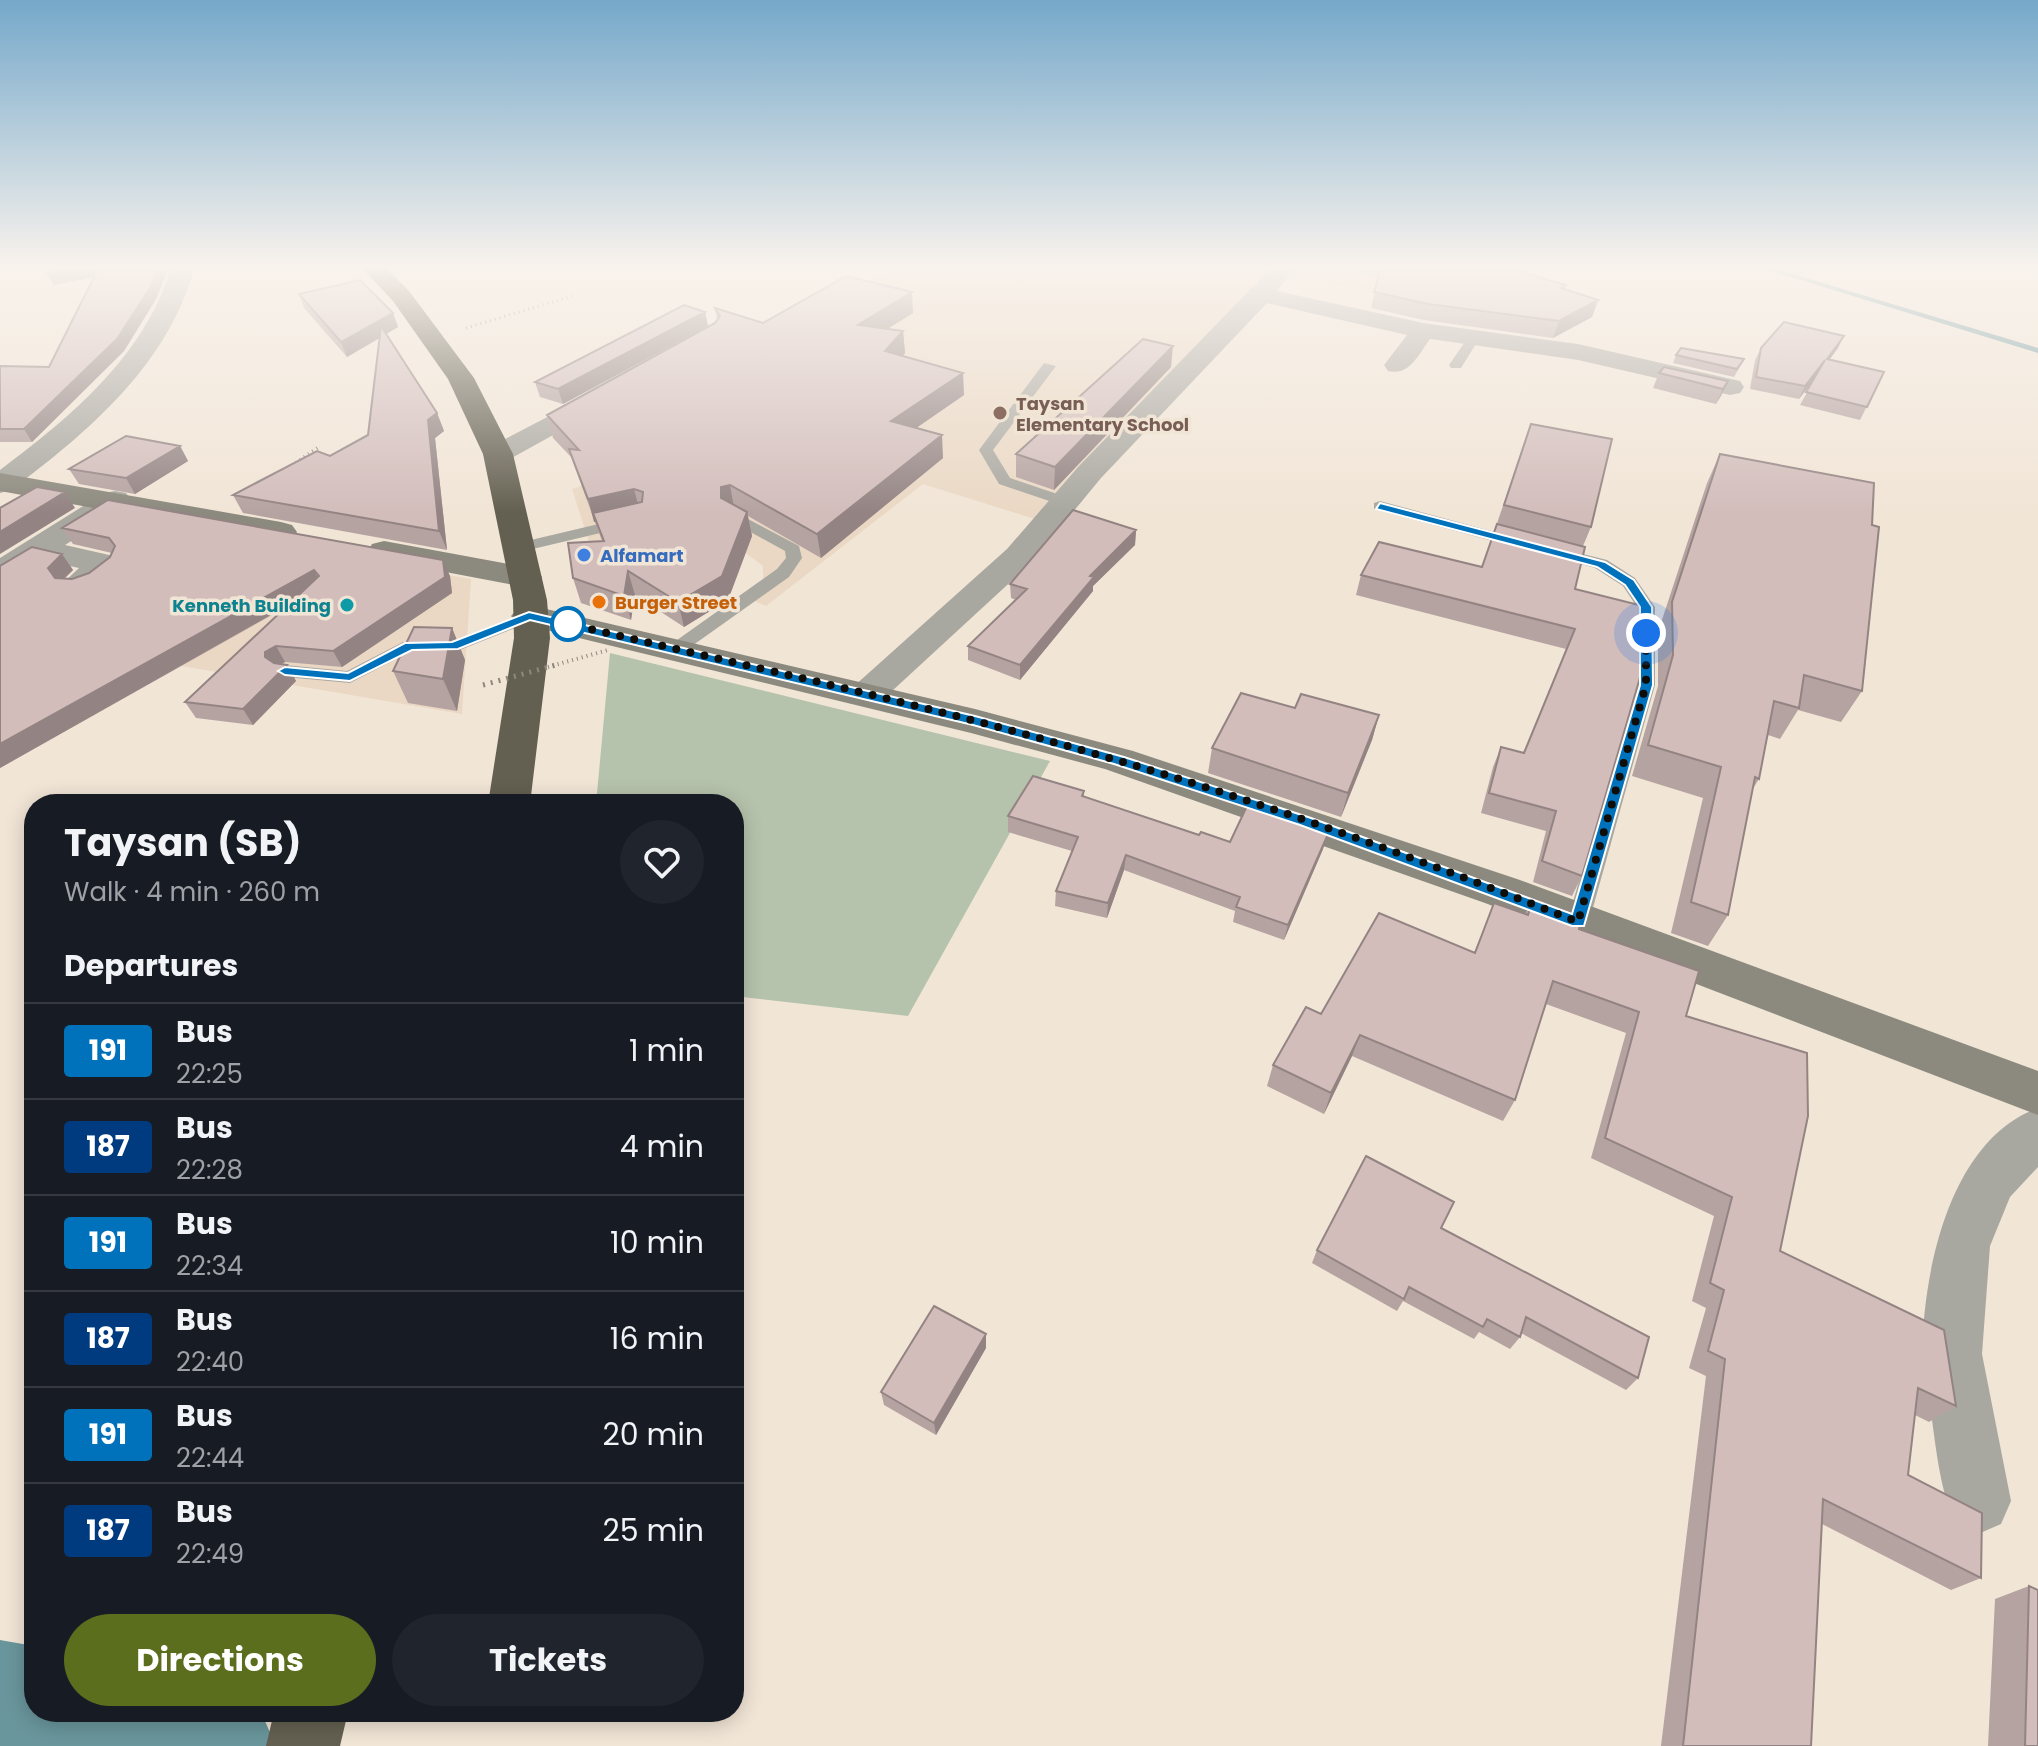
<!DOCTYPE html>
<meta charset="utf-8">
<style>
body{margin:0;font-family:Poppins,sans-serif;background:#20242c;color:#f1f3f6;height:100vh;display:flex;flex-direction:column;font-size:30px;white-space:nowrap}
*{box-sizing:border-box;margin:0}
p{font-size:26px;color:#9ea1a6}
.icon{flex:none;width:44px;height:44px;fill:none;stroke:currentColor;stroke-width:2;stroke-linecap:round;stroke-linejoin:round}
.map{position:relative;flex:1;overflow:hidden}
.sheet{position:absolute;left:24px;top:794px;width:720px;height:928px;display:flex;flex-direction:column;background:#171b24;border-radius:32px;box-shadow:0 4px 20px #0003}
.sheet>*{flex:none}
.badge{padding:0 16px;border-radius:6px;font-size:28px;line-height:52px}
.you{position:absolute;width:40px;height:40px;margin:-20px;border:6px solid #fff;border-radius:50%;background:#1a73e8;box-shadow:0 0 0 12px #1a73e833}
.map>.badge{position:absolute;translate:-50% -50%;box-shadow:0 0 0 4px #fff}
h2{padding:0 40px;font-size:30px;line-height:72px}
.round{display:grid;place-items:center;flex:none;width:84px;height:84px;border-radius:42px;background:#20242c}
.headline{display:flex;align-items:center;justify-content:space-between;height:136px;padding:0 40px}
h1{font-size:38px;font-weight:700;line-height:60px}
.action{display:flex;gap:16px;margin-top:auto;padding:16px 40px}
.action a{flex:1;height:92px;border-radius:48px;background:#5b6e1d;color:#fff;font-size:32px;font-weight:700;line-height:92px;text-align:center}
.action a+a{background:#20242c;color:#f1f3f6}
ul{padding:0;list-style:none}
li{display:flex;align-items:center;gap:24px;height:96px;padding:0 40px;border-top:2px solid #363941}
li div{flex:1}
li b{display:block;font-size:30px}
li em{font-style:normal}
li .badge{min-width:88px;font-weight:700;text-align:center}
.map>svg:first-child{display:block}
</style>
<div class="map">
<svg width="2038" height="1746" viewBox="0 0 2038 1746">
<rect width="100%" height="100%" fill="#f1e5d6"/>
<path fill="#ead8c4" d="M888 269H1533L1517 292 1447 301 1267 275 1038 520 923 484 766 606 747 598 763 583V566L712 528 596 563 572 489 740 431 733 362Z
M317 552 471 579 462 714 134 658Z"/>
<path fill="#b6c3ac" d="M610 653 1050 761 908 1016 734 996V804H596Z"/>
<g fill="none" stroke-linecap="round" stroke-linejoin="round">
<path fill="#69969c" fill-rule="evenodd" d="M1765 269H1776L2038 348V353Z"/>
<path fill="#69969c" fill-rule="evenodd" d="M0 1640 34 1646V1712H261L276 1746H0Z"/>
<path stroke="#8f877c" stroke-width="3" stroke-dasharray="1 4" stroke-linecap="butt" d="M466 328 572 296"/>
<path stroke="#8f877c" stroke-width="4" stroke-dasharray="1 4" stroke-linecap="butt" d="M296 463 319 447"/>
<path fill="#a9a8a0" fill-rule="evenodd" d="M1471 333 1481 336 1461 368H1451L1449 365Z
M1044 363 1056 366 993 450 1010 478 1069 498 1072 501 1064 506 999 484 979 450Z
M1380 501 1528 541 1530 544 1522 549 1374 509V503Z
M733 511 799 546 802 558 789 577 682 653H670V645L777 569 786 558 785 551 727 519V513Z
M624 518 630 520V526L520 552 512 547 514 544Z
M1555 547 1607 560 1635 578 1655 607V685L1589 922 1586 928H1570L1567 922 1637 685V607L1623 586 1595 568 1549 555V549Z
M529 611 535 612V620L460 650 412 651 350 683 285 677 276 671 285 665 347 671 403 642 452 641Z"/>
<path fill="#a9a8a0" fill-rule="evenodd" d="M171 269H194C167 366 88 432 11 490L0 493V470C72 416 143 357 171 269Z
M1270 269H1294L1277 291 1423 323 1578 344 1740 381 1744 387 1740 393 1730 395 1578 360 1430 339C1418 355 1410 376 1388 371L1384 365 1407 335 1267 303 1101 478 1031 563 879 703 866 707 853 703 847 695 853 687 1007 549 1079 466Z
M601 389 611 391 615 397 611 403 508 460H488L483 454 488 448Z
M115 491 126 493 131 500 126 507 65 545 118 557 123 564C110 582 89 597 67 591L62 584 79 568 42 560 12 579 0 582V558L104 493Z
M2038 1108V1167L2010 1197 1990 1246 1982 1354 2011 1501 2001 1524 1978 1534 1955 1524C1939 1487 1936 1446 1930 1406 1927 1388 1921 1369 1922 1352 1924 1269 1950 1140 2038 1108Z"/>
<path fill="#8c897e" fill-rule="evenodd" d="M0 473 281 522 292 525 297 532 292 539 281 542 0 491Z
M384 541 525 567 537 570 542 577 537 584 525 587 372 558 368 551 372 544Z
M529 605 975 709 1133 751 1517 879 2038 1071V1115L1485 903 1105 769 971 733 517 623 511 616 517 609Z"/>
<path fill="#646051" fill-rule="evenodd" d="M363 269H387L409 291 474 378 513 454 547 600 550 638 530 804H488L514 638 513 600 483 454 448 379 393 301Z
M274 1712H348L340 1746H266Z"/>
<path stroke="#8f877c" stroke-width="4" stroke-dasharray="1 4" stroke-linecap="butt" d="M548 667 608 650"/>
<path stroke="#8f877c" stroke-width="5" stroke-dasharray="2 6" stroke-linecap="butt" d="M483 685 556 665"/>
</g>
<path fill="#b5a3a1" d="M44 269H168L156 299 124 351 32 442H0V366L49 367 94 277 54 285Z
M1353 269H1523L1521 272 1566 285 1565 290 1598 300 1592 317 1553 338 1424 320 1371 308 1378 279Z
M299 294 393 313 398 327 386 334 437 413 444 431 435 438 447 550 243 513 233 495 330 456 368 435 380 338 347 357 304 308Z
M715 308 763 323 913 313 887 329 903 331 905 353 902 356 964 395 916 428 943 458 821 558 748 516 752 536 728 600 684 627 635 595 631 620 581 603 573 578 602 541 571 457 553 438 547 415 715 323 717 320Z
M705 312 708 326 563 404 540 397 535 382Z
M1761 348H1838L1829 359 1884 372 1860 420 1800 405 1815 378 1799 399 1750 389 1755 360Z
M1676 355 1744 359 1734 377 1673 363Z
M1171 367 1054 490 1016 477V454Z
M1659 373 1728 381 1716 404 1653 388Z
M1531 424 1591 527 1583 546 1575 589 1582 876 1572 896 1533 882 1546 831 1481 813 1493 767 1501 747 1524 753 1566 649 1356 595 1361 575 1482 567Z
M180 446 188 461 135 494 79 484 69 469Z
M1720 454 1862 691 1841 722 1798 710 1780 739 1768 735 1759 779 1752 790 1728 915 1708 946 1671 933 1703 798 1632 776 1658 686V632L1707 483Z
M62 528 450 576 452 593 342 667 285 662 282 664 287 665 296 681 253 725 196 718 185 702 286 607 0 768 62 554 73 570 64 578 72 579 89 573 110 557 112 553 73 544Z
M1136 530 1135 545 1093 586V591L1020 680 968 660V646L1016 600 1011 598 1010 584Z
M452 628 465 660 457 711 408 703 393 671Z
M1295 708 1379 715 1372 740 1341 817 1208 773 1212 748Z
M1084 791V797L1199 835 1230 842 1323 849 1284 940 1233 922 1235 911 1124 870 1107 918 1055 906 1056 891 1072 851 1008 832V816Z
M1533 899 1579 929 1686 1016 1780 1251 1956 1406 1929 1422 1915 1415 1908 1475 1981 1578 1951 1590 1822 1524 1811 1746H1661L1706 1376 1689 1368 1706 1308 1692 1301 1714 1216 1591 1158 1626 1033 1546 1004 1515 1100 1503 1121 1352 1056 1324 1114 1267 1086 1273 1065 1321 1014 1474 953 1494 903 1525 914Z
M1441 1228 1638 1378 1626 1390 1521 1333 1520 1337 1510 1349 1479 1332 1474 1339 1403 1301 1397 1311 1312 1263 1317 1250Z
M986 1348 936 1435 884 1405 881 1392Z
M2029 1586 2038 1746H1988L1995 1599Z"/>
<path fill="#938483" d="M70 269H105L108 274 54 285 47 274Z
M158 269H168L156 299 124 351 32 442 24 429Z
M912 292 913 313 860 346 858 325Z
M1598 300 1592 317 1553 338 1559 321Z
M705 312 708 326 563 404 558 389Z
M393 313 398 327 347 357 341 342Z
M903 331 905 353 887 373 885 351Z
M1844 336 1838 348 1821 371 1827 359Z
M1173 346 1171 367 1054 490 1055 467Z
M1825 360 1819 372 1799 399 1805 386Z
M963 373 964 395 893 444 891 421Z
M1728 381 1721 396 1716 404 1723 389Z
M437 413 444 431 435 438 447 550 439 531 428 420Z
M942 435 943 458 821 558 817 534Z
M180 446 188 461 135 494 126 478Z
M730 485 734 508 721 498V487Z
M634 489 640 512 593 513 596 522H594L588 499Z
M65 492 75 508 0 554V532Z
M747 512 752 536 728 600 684 627 678 602Z
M1136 530 1135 545 1093 586V591L1020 680V665L1090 576Z
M62 554 73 570 59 584 48 568Z
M443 560 450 576 452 593 342 667 333 651Z
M314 570 322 586 0 768V744Z
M628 571 635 595 631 620 624 596Z
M452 628 465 660 457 711 443 679Z
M276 646 285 662 274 668 265 657V652Z
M287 665 296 681 253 725 243 709Z
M1379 715 1372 740 1341 817 1348 793Z
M1328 834 1323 849 1284 940 1288 925Z
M1126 855 1124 870 1107 918 1108 903Z
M1360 1035 1352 1056 1324 1114 1331 1093Z
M986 1334V1348L936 1435 934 1423Z"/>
<path fill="#d2bdbb" stroke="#938483" stroke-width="2" d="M44 269H70L47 274Z
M98 269H158L150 288 117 339 24 429H0V366L49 367Z
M1381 269H1519L1518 271 1566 285 1561 288 1598 300 1559 321 1428 304 1374 292Z
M846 276 912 292 858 325 903 331 885 351 963 373 891 421 942 435 817 534 730 485 721 487V498L747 512 722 576 678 602 628 571 624 596 573 578 568 543 604 541 593 513 642 502 643 492 634 489 588 499 569 449 579 450 547 415 715 323 720 316 715 308 763 323Z
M360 280 393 313 341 342 299 294Z
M684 305 705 312 558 389 535 382Z
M1784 322 1844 336 1827 359 1884 372 1867 407 1806 392 1825 360 1805 386 1756 377 1761 348Z
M381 326 437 413 428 420 439 531 233 495 317 451 330 456 368 435Z
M1143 339 1173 346 1055 467 1016 454Z
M1681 348 1744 359 1737 369 1676 355Z
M1664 367 1728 381 1723 389 1659 373Z
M1531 424 1612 439 1591 527 1504 505Z
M126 436 180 446 126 478 69 469Z
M1720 454 1874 483 1872 525 1879 527 1862 691 1804 675 1799 708 1774 701 1759 779 1755 777 1728 915 1691 902 1721 767 1648 745 1673 655 1672 602Z
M37 487 65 492 0 532V508Z
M108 500 443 560 445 577 333 651 276 646 265 652V657L274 663 287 665 243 709 185 702 319 576 314 570 0 744V566L32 547 62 554 48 568 55 578 72 579 89 573 110 557 115 546 109 538 62 528Z
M1073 510 1136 530 1090 576 1094 577 1020 665 968 646 1027 589 1010 584Z
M1497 524 1585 547 1575 589 1643 606 1644 664 1582 876 1542 861 1556 811 1489 793 1501 747 1524 753 1575 629 1361 575 1379 542 1482 567Z
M414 627 452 628 443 679 393 671Z
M1241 693 1295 708 1301 694 1379 715 1348 793 1212 748Z
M1033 776 1084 791 1082 796 1199 835 1201 832 1230 842 1247 806 1328 834 1288 925 1236 907 1240 897 1126 855 1108 903 1056 891 1078 837 1008 816Z
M1533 899 1582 917 1579 929 1699 971 1686 1016 1807 1053 1808 1116 1780 1251 1944 1330 1956 1406 1918 1388 1908 1475 1982 1513 1981 1578 1823 1499 1811 1746H1683L1725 1359 1708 1351 1724 1290 1710 1283 1732 1197 1605 1138 1639 1012 1553 981 1515 1100 1360 1035 1331 1093 1273 1065 1306 1007 1321 1014 1379 913 1475 953 1494 903 1528 915Z
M1366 1156 1454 1202 1441 1228 1649 1337 1638 1378 1526 1317 1520 1337 1487 1319 1483 1327 1409 1287 1404 1299 1317 1250Z
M934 1306 986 1334 934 1423 881 1392Z
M2029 1586 2038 1590V1746H2025Z"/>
<linearGradient id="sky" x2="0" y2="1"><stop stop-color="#75a8ca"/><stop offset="0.52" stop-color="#f9f3ed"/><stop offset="1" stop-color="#f9f3ed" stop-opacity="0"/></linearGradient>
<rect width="2038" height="513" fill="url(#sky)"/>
<path fill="#0072bc" stroke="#fff" stroke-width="2" d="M1380 503 1605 562 1634 580 1652 607 1653 685 1584 926H1572L1300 825 1114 764 973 725 530 620 458 649 412 650 350 681 285 675 278 671 285 667 348 673 405 643 452 642 529 612 975 716 1124 757 1311 818 1572 914 1640 685V607L1625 585 1597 567 1376 509Z"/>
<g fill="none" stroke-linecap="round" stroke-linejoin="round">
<path stroke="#100c07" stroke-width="8" stroke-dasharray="0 14.4" d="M568 624 559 622C745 665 933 706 1116 760 1272 805 1427 862 1578 922L1646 685V633"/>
</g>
<circle fill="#8d6e63" stroke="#f1e5d6" stroke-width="3" cx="1000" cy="413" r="8"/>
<circle fill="#3f7fe0" stroke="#f1e5d6" stroke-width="3" cx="584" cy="555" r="8"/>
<circle fill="#e8710a" stroke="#f1e5d6" stroke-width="3" cx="599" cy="602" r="8"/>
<circle fill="#0f9aa8" stroke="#f1e5d6" stroke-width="3" cx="347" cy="605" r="8"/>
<circle fill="#fff" stroke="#0072bc" stroke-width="4" cx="568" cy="624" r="16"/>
<g text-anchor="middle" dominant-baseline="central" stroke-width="7" stroke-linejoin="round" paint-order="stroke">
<g font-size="18" font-weight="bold" fill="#785e54" stroke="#f1e5d6" text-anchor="start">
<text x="1016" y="403">Taysan<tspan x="1016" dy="21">Elementary School</tspan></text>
</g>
<g font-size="18" font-weight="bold" fill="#366cbe" stroke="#f1e5d6" text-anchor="start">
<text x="600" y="555">Alfamart</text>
</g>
<g font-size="18" font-weight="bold" fill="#c56008" stroke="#f1e5d6" text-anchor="start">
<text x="615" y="602">Burger Street</text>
</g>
<g font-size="18" font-weight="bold" fill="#0d838f" stroke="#f1e5d6" text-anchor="end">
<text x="331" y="605">Kenneth Building</text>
</g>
</g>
</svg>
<div class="you" style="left:1646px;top:633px"></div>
<section class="sheet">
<div class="headline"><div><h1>Taysan (SB)</h1><p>Walk · 4 min · 260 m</p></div><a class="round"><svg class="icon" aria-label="heart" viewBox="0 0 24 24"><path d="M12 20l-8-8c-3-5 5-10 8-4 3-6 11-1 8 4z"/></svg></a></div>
<h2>Departures</h2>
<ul>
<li><span class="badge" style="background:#0072bc;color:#fff">191</span><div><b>Bus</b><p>22:25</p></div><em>1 min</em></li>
<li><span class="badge" style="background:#003b80;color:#fff">187</span><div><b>Bus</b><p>22:28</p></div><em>4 min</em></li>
<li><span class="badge" style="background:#0072bc;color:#fff">191</span><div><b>Bus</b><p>22:34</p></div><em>10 min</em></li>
<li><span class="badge" style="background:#003b80;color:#fff">187</span><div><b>Bus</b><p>22:40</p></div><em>16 min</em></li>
<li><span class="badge" style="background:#0072bc;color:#fff">191</span><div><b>Bus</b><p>22:44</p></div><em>20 min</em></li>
<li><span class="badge" style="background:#003b80;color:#fff">187</span><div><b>Bus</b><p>22:49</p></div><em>25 min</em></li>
</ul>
<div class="action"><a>Directions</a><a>Tickets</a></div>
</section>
</div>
